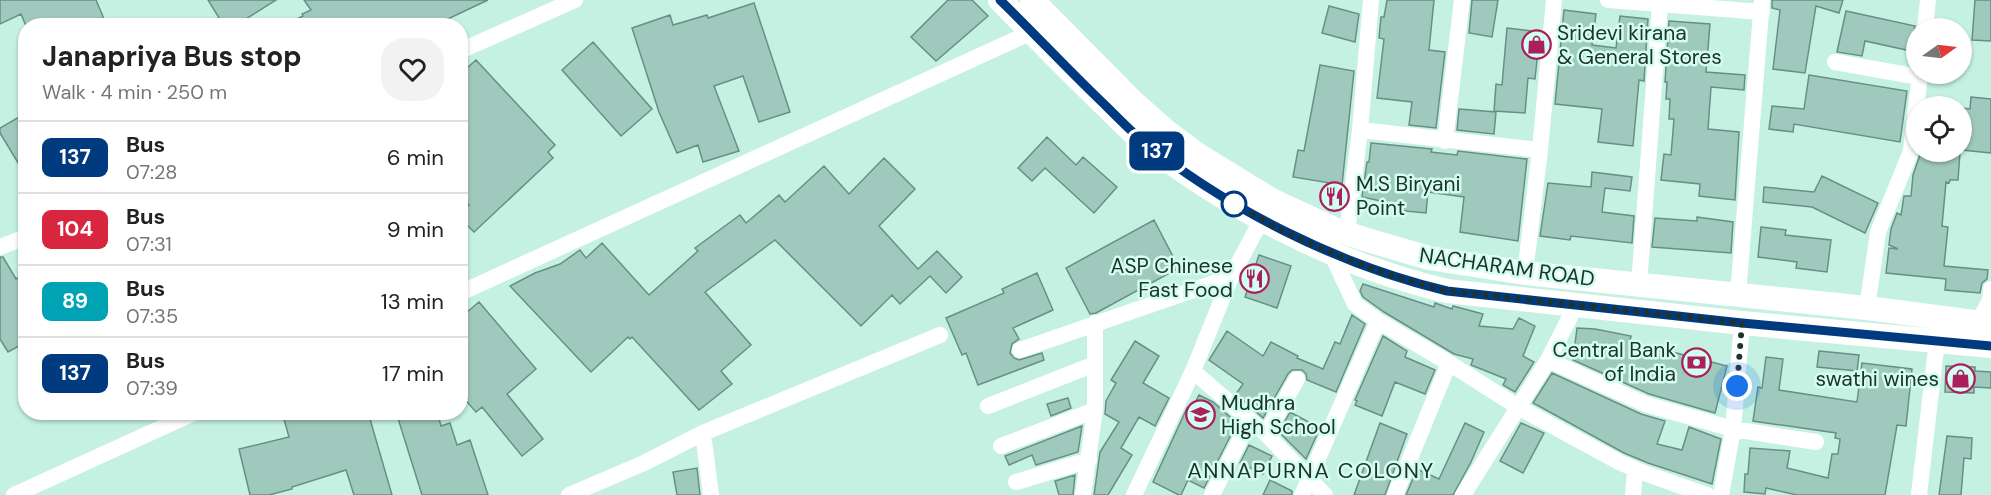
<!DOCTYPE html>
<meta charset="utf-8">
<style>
body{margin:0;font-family:"DM Sans",sans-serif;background:#f2f2f2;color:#222;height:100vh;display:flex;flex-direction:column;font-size:22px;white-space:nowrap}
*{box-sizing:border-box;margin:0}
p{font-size:20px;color:#767676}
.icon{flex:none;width:33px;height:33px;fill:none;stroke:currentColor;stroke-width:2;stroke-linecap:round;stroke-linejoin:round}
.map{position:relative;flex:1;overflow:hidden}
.panel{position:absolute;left:18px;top:18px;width:450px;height:402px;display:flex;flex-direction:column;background:#fff;border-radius:24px;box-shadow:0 2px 4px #0004}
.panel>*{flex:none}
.badge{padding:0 12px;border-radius:9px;font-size:21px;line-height:39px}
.needle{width:39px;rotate:76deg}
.controls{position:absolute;left:1906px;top:18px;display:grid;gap:12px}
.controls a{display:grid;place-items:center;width:66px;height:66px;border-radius:50%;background:#fff;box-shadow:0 2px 4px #0004;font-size:30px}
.you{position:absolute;width:30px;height:30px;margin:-15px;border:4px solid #fff;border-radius:50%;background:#1a73e8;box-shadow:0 0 0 9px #1a73e833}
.map>.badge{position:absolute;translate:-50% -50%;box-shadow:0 0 0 3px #fff}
.round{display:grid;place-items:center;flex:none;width:63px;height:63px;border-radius:24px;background:#f2f2f2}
.headline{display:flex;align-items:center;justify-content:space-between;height:102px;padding:0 24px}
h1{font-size:28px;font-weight:700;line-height:45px}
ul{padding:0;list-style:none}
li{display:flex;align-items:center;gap:18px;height:72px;padding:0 24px;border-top:2px solid #e0e0e0}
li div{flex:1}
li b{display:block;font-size:22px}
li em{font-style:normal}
li .badge{min-width:66px;font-weight:700;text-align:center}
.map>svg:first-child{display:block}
</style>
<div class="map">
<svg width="1991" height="495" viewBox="0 0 1991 495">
<rect width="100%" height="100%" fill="#c5f1e3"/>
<path fill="#9fc9bc" stroke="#679084" stroke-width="1.5" d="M0 0H96L107 26H26L21 14 0 24Z
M208 0H276L235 26H224Z
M304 0H488L433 26H282L303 16 302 14 311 10Z
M948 0H972L988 16 936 61 911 37Z
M1387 0H1434L1429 50 1445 52 1436 128 1409 125 1412 102 1377 98 1384 39 1379 38 1381 17H1384Z
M1472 0H1498L1492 37 1469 33Z
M1772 0H1843L1839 13 1816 6 1805 73 1773 69 1780 10 1772 8Z
M1975 0H1991V41L1972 40Z
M754 3 790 112 759 122 743 76 714 86 739 151 703 162 698 145 677 153 659 112 632 28 670 15 673 25 707 15 708 18Z
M1329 6 1359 14 1355 42 1322 33Z
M1564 10 1596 14 1592 45 1616 48 1620 16 1648 19 1644 81 1639 80 1633 146 1598 142 1602 109 1555 104Z
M1846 11 1915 26 1911 51 1865 41 1862 56 1837 52Z
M1669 21 1710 24 1706 72 1745 75 1744 90 1711 87 1708 129 1739 132 1735 200 1699 196 1700 184 1661 180 1664 154 1671 155 1674 119H1669L1670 99H1666L1667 82H1665Z
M1507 28 1540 32 1535 79 1528 78 1525 113 1494 111 1496 84 1502 85Z
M593 42 652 109 621 136 562 70Z
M476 60 555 145 548 152 553 158 474 232 460 218V213L469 205 460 197V74Z
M1320 65 1354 71 1342 185 1293 177 1298 150 1304 151Z
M1809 75 1907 91 1900 142 1794 124 1793 132 1769 129 1772 106 1804 109Z
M1971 97 1991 99V153L1962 150V108L1970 109Z
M1459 109 1496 112 1494 134 1457 130Z
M26 113V176L0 133V128Z
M1047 137 1076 165 1083 157 1117 187 1094 213 1045 168 1032 181 1018 168Z
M1371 143 1432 149 1431 152 1457 155 1458 151 1527 159 1518 241 1460 232 1464 197 1428 192 1426 213 1395 210V204L1362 197 1367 162H1369Z
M1921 152H1960L1958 180H1950L1949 183 1946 182 1942 226 1948 227 1944 266 1988 270 1987 279 1982 283 1980 293 1945 290 1946 279 1886 273 1889 248 1898 249 1889 245 1891 229 1897 213 1901 215 1904 196H1911L1913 175Z
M884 158 915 189 879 226 918 269 937 251 962 277 946 293 930 276 900 304 892 295 861 326 775 240 705 292 751 345 721 371 732 384 699 410 632 337 630 339 628 337 591 372 510 286 535 273 560 264 580 250 586 258 602 243 649 295 698 251 695 248 740 215 746 223 779 195 785 202 824 166 849 194Z
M1592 172 1632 177 1630 191 1605 188 1602 212 1634 216 1632 243 1571 236 1570 240 1540 236 1548 183 1591 187Z
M1822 176 1878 203 1865 233 1812 207 1763 202 1764 187 1814 192Z
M1697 217 1733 222 1731 253 1652 247 1655 218 1697 221Z
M1154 220 1179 268 1096 313 1090 314 1066 268Z
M1761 227 1786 230 1785 235 1831 240 1827 272 1796 268 1797 262 1758 257Z
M1259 255 1291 266 1277 308 1245 297Z
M0 257H3L16 279 26 273V342L8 352 0 339Z
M1037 273 1053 310 1013 328 1019 339 1012 344 1010 353 1014 358 1019 360 1042 353 1044 360 978 385 966 353 962 355 946 318 1004 293 1002 289Z
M1363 284 1434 307 1435 303 1452 309 1453 306 1483 314 1479 326 1513 329 1519 318 1535 326 1523 356 1534 362 1515 392 1503 385 1506 379 1471 365 1473 359 1454 354 1384 312 1363 297 1360 291Z
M479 302 536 369 507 394 543 439 522 456 482 407 476 412 460 394V318Z
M1352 315 1365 324 1336 392 1307 380 1306 374 1302 370H1292L1288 374 1263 418 1236 394 1243 384 1209 360 1227 331 1263 356 1271 342 1298 356 1297 358 1323 369 1335 342 1340 344Z
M1577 328 1595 329 1631 336 1629 346 1656 352 1657 348 1727 366 1715 413 1649 394 1573 360Z
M1383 336 1407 351 1405 357 1435 370 1425 394 1395 382 1382 416 1355 405 1357 401 1355 400Z
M1135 341 1159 356 1143 383 1169 398 1155 426 1139 417 1121 448 1132 455 1108 495H1094L1100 452 1119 422 1105 414 1106 401 1116 383 1111 380Z
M1819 351 1859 355 1857 371 1817 367Z
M1766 357 1783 359 1779 390 1857 402 1862 363 1912 369 1906 426 1897 425 1885 495H1797L1766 488 1765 494 1744 492 1745 474H1748L1750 448 1790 451 1787 468 1828 478 1832 454H1838L1840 439 1835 438 1836 433 1753 421 1758 387 1762 388Z
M1946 366 1975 367V371L1991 372V388L1974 387V393L1945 392Z
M1552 373 1641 414 1665 421 1657 444 1682 450 1689 427 1721 439 1712 484 1648 463 1624 453 1537 405 1533 403Z
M1199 395 1213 402 1237 423 1204 488 1188 480 1181 495H1179L1153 482 1187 408 1191 411Z
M1068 398 1071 408 1051 416 1047 404Z
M282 412H368L392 495H354L346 470 292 487V489L269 495H250L239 449 289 437Z
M396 412H437L441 426 450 423 457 445 470 440 488 495H422Z
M1290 412 1320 428 1306 459 1279 432Z
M1380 423 1407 434 1385 495H1354Z
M1465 423 1484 432 1471 462 1453 495H1406L1417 469 1439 479Z
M1521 423 1544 433 1523 473 1500 461Z
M1082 426 1078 452 1036 465 1032 455 1009 465 1005 456Z
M1947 436 1972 438 1971 459 1964 458 1961 495H1939Z
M1249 445 1272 456 1263 474 1240 463Z
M697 468 700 495H677L673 472Z
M1075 475 1073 495H1059L1055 481Z
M1270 480 1292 491V495H1263Z"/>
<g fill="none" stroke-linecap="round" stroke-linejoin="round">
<path stroke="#fff" stroke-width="16" d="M1608 0 1762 12
M1925 28 1928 0
M460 51 575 0
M1835 62 1919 77
M1360 130 1540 150
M1445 141 1462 0
M1347 233 1360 130 1371 0
M0 247 26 237
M1330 251 1355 304 1378 321 1449 363 1518 407 1619 462 1644 473 1707 495
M1525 273 1540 150 1554 0
M1639 285 1660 4
M460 293 1032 32 1040 26
M1738 295 1762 0
M1867 308 1878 232 1911 151 1920 74
M1979 321 1990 300 1991 289
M1020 350 1231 277
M1548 360 1645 404 1733 429 1816 442
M1193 371 1266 434 1325 495
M988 406 1095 364
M703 433 711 495
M1266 434 1297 379
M1001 446 1095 410
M1016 482 1089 460
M14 495 196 412
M569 495 644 463 703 433 940 335
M1083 495 1095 410V323
M1134 495 1193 371 1231 277 1262 219
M1212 495 1250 420
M1302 495 1378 321
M1395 495 1449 363
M1463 495 1548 360 1570 317
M1633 495 1635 469
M1721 495 1733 429 1742 323
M1919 495 1937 340"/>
<path stroke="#fff" stroke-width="24" d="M1000 0C1034 34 1068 70 1103 103 1115 115 1127 127 1139 138 1226 208 1339 266 1447 291L1742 323 1991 346
M1032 0 1132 101 1167 132 1198 155 1273 201 1332 228 1364 239 1429 258 1525 273 1867 308 1991 324"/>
</g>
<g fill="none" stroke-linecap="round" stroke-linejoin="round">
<defs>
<path id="line" d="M1000 0C1036 35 1070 72 1106 106 1117 117 1128 128 1139 138 1227 209 1338 265 1447 291L1742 323 1991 346"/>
</defs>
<use href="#line" stroke="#fff" stroke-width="14"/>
<use href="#line" stroke="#003b80" stroke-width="9"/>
<path stroke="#21322d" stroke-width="6" stroke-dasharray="0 10.8" d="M1234 204C1252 213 1269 224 1287 233 1338 257 1392 278 1447 291L1742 323 1737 386"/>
</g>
<defs>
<symbol id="shop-ring" viewBox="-11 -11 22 22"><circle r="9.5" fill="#d2fef0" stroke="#ac1f5d" stroke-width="1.5"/><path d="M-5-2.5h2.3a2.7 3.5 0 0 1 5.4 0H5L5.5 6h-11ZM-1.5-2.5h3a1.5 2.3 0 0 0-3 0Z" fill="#ac1f5d"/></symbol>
<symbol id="restaurant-ring" viewBox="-11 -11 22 22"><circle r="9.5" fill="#d2fef0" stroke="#ac1f5d" stroke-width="1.5"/><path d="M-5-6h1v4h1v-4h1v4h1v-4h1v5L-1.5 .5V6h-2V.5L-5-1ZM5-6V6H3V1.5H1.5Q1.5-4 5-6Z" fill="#ac1f5d"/></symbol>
<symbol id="bank-ring" viewBox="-11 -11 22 22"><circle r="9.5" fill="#d2fef0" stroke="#ac1f5d" stroke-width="1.5"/><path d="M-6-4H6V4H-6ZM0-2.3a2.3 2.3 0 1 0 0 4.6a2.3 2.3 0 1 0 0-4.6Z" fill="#ac1f5d"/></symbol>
<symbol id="school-ring" viewBox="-11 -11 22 22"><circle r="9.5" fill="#d2fef0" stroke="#ac1f5d" stroke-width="1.5"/><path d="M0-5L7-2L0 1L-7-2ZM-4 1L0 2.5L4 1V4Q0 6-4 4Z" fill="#ac1f5d"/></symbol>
</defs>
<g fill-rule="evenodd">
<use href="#shop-ring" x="1520" y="28" width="33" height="33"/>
<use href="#restaurant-ring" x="1318" y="180" width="33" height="33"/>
<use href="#restaurant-ring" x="1238" y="262" width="33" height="33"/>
<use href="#bank-ring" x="1680" y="346" width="33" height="33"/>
<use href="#shop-ring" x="1944" y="362" width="33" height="33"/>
<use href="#school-ring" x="1184" y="398" width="33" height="33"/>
</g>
<circle fill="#fff" stroke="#003b80" stroke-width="3" cx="1234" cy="204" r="12"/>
<g text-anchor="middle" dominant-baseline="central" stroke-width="5" stroke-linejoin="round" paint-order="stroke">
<g font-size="21" fill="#21322d" stroke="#d2fef0" text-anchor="start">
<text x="1557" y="33">Sridevi kirana<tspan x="1557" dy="24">&amp; General Stores</tspan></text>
<text x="1356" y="184">M.S Biryani<tspan x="1356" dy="24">Point</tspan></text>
<text x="1233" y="266" text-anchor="end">ASP Chinese<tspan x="1233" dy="24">Fast Food</tspan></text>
<text x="1676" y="350" text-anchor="end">Central Bank<tspan x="1676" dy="24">of India</tspan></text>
<text x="1939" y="379" text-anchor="end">swathi wines</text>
<text x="1221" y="403">Mudhra<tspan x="1221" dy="24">High School</tspan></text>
</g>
<g font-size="21" fill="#21322d" stroke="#d2fef0">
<text transform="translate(1507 267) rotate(8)">NACHARAM ROAD</text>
</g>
<g font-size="22" letter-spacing="1.5" fill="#21322d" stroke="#d2fef0">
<text x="1311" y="470">ANNAPURNA COLONY</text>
</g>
</g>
</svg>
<div class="controls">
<a><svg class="needle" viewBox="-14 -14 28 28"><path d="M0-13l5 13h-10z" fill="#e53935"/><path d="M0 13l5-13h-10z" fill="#767676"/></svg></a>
<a><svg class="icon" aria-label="locate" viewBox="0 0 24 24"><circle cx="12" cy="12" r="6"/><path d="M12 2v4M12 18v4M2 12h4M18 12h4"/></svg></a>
</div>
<div class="you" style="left:1737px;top:386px"></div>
<b class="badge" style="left:1157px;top:151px;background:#003b80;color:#fff">137</b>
<section class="panel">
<div class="headline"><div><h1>Janapriya Bus stop</h1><p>Walk · 4 min · 250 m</p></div><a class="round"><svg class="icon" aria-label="heart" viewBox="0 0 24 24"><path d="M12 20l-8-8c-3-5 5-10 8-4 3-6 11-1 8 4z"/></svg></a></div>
<ul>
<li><span class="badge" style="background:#003b80;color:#fff">137</span><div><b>Bus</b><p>07:28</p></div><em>6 min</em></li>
<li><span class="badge" style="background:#d7263d;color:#fff">104</span><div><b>Bus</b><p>07:31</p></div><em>9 min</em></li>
<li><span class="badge" style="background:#00a3b4;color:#fff">89</span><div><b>Bus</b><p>07:35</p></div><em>13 min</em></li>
<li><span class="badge" style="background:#003b80;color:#fff">137</span><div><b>Bus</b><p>07:39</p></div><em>17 min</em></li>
</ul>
</section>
</div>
